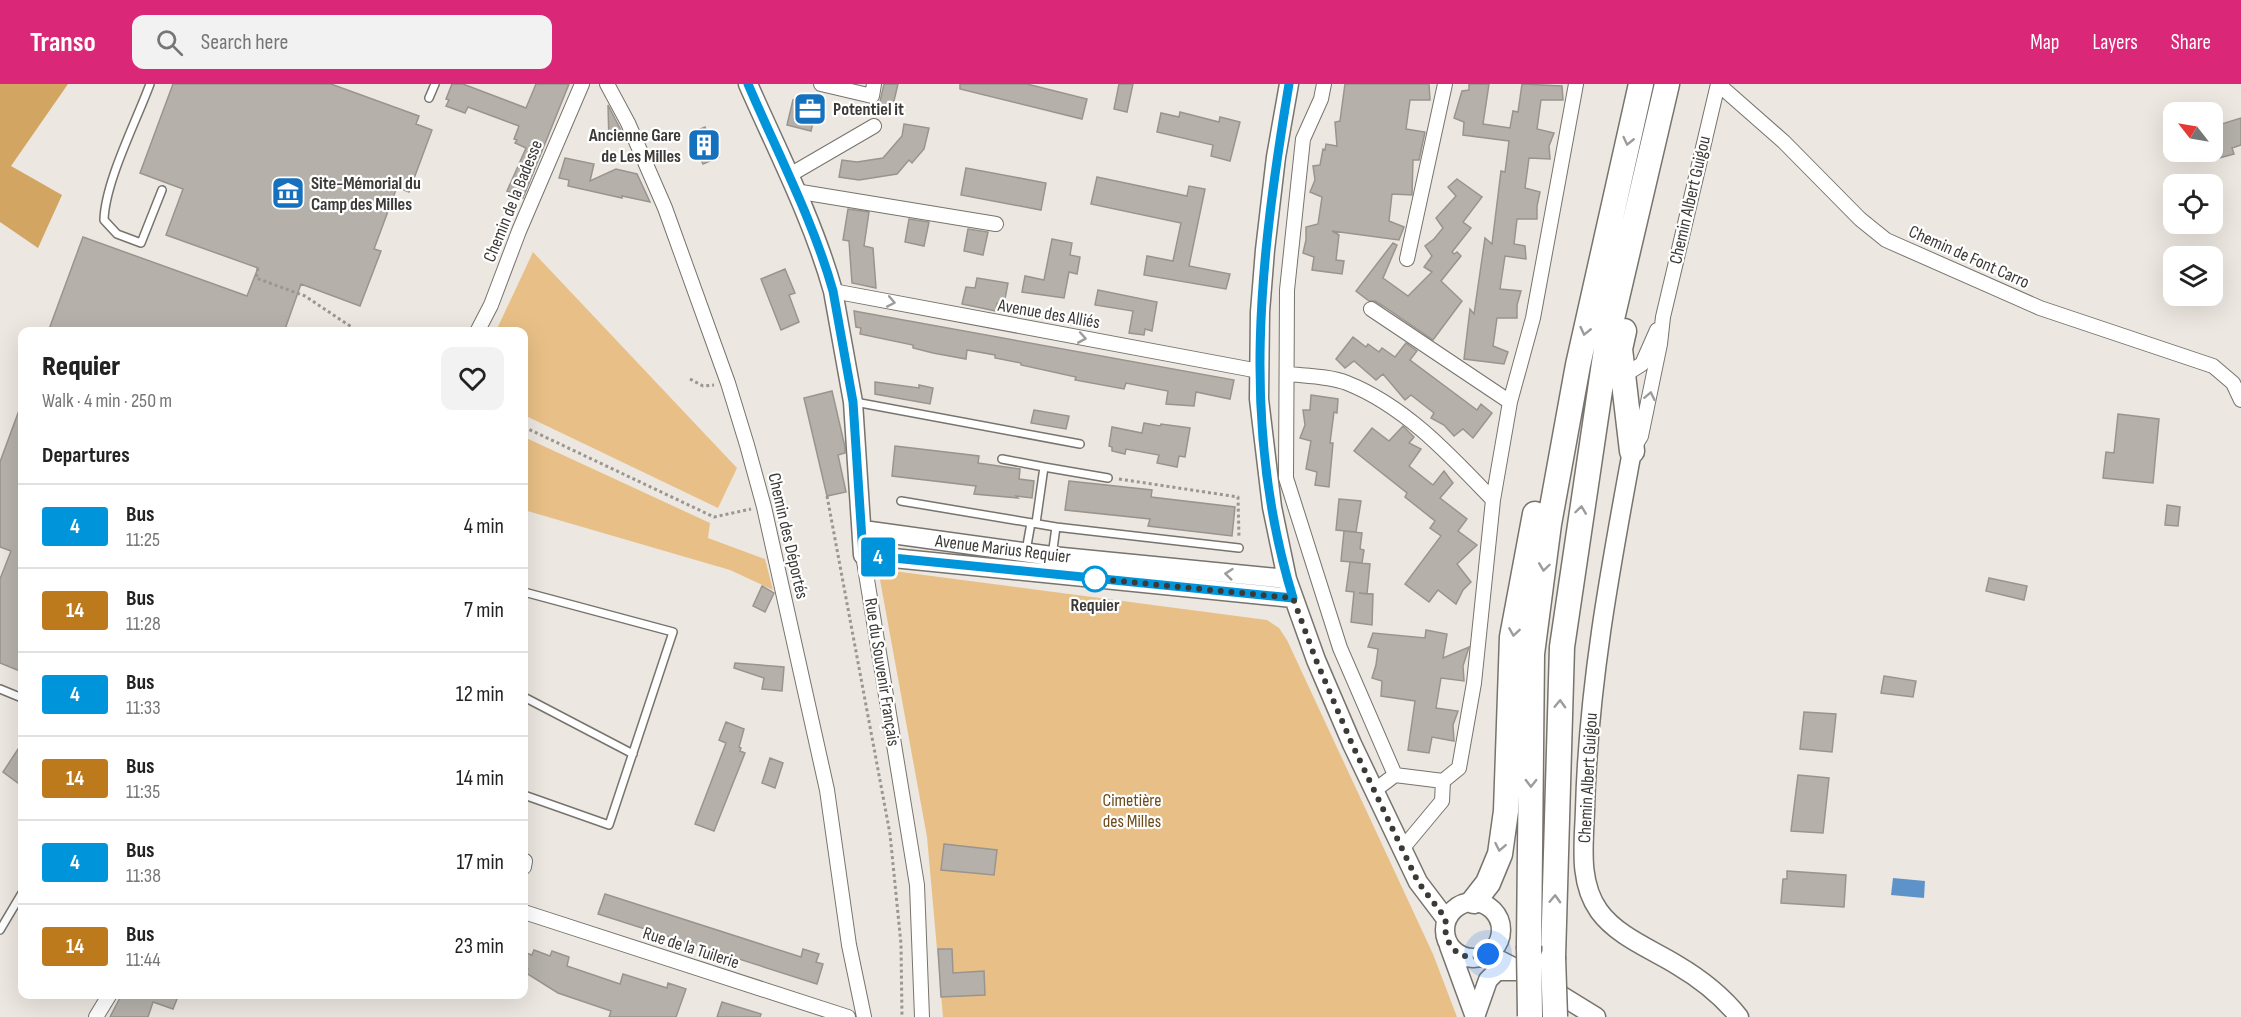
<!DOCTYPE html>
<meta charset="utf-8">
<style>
body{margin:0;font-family:"Sofia Sans Condensed",sans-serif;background:#f2f2f2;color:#222;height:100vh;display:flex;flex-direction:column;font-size:22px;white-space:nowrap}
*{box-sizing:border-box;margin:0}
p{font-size:20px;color:#767676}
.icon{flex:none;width:33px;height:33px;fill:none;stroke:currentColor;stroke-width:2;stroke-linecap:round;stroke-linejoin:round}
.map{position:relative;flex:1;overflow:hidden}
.panel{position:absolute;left:18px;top:243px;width:510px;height:672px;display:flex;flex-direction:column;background:#fff;border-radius:12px;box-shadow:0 6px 24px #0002}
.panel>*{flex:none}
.badge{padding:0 12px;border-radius:4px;font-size:21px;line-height:39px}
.needle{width:39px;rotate:301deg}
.fabs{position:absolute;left:2163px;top:18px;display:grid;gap:12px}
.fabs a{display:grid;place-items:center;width:60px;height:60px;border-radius:12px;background:#fff;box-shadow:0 6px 24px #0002;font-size:30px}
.you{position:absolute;width:30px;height:30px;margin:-15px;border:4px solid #fff;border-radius:50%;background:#1a73e8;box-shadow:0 0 0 9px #1a73e833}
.map>.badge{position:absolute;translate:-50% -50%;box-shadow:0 0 0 3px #fff}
h2{padding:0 24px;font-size:22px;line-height:54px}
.round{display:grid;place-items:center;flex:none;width:63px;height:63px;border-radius:12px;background:#f2f2f2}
.headline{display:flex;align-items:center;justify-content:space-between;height:102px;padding:0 24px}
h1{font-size:28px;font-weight:800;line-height:45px}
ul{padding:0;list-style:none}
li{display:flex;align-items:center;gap:18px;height:84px;padding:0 24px;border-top:2px solid #e0e0e0}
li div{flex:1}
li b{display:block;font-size:22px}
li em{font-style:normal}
li .badge{min-width:66px;font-weight:700;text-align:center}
header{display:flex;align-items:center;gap:36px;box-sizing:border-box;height:84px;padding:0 30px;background:#db2777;color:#fff}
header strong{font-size:28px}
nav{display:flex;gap:33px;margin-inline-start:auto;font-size:21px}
.search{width:420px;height:54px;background:#f2f2f2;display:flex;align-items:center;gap:15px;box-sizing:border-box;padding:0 21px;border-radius:12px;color:#767676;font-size:22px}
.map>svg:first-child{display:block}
</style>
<header>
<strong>Transo</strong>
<div class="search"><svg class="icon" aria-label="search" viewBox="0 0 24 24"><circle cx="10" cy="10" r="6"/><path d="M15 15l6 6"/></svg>Search here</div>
<nav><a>Map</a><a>Layers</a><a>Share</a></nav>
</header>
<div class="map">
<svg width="2241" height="933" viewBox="0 0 2241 933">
<rect width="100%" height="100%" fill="#ece7e0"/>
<path fill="#e8c087" d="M533 168 737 384 718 424 524 331V248L496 247Z
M524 353 710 439 708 454 765 475 773 506 730 486 524 426Z
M878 485 1267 536 1279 544 1287 556 1433 870 1457 933H943L927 753Z"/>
<path fill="#d2a563" d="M0 0H68L11 82 62 111 38 164 0 138Z"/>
<path fill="#5e93c9" d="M1893 794 1925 797 1924 814 1891 811Z"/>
<path fill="#b5b1aa" stroke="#99948e" stroke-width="1.5" d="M173 0H331L419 32 416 40 432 46 409 108 397 103 374 165 381 167 360 222 301 200 284 248H48L83 153 247 212 258 184 166 151 183 105 140 89Z
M452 0H463L526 24 536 0H569L523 114 507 107 526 64 515 59 517 56 514 55 519 42 468 23 465 29 446 22 449 16 446 15Z
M884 0H898L892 25 879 22Z
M960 0H1027L1087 15 1082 35 960 5Z
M1119 0H1133L1127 28 1114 25Z
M1345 0H1429L1430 16H1410L1406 45 1425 48 1419 76H1413L1412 111 1392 110 1389 137 1404 143 1399 156 1332 147 1339 151 1336 176 1344 177 1342 190 1312 186 1314 173 1303 169 1306 156V143L1318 140 1322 113 1310 108 1315 96 1313 82 1320 81 1323 65 1325 66 1326 60 1337 62 1335 38 1340 37Z
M1469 0H1489L1483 40 1510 44 1513 27 1518 28 1522 0 1562 2 1563 16H1541L1537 45 1554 49 1549 62 1550 75 1529 74 1525 104 1540 108 1537 122V135H1517L1514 160 1525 162 1526 175 1505 172 1500 205 1521 207 1517 221V234H1497L1493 262 1508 268 1504 280 1464 275 1470 225 1474 230 1485 154 1492 160 1501 87 1505 88 1509 57 1463 51 1464 38 1454 34 1462 7 1469 6Z
M793 16 817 21 811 47 787 41Z
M608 21 624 52 609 58Z
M1180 28 1219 38 1220 33 1240 38 1230 77 1211 72 1213 61 1157 48 1161 29 1179 33Z
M2241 34V61L2232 64 2234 70 2212 76V43Z
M904 40 929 44 924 65 912 79 909 76 897 90 859 96 839 93 842 76 857 78 883 74 902 52Z
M705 43 719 73 703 80 689 50Z
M565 74 594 80 590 97 616 85 637 90 650 118 622 112V114L568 102 569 96 559 94Z
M966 84 1046 99 1041 126 961 111Z
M1097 93 1187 112 1189 102 1205 105 1189 182 1230 190 1226 205 1144 191 1147 172 1173 177 1181 139 1091 120Z
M1457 95 1482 113 1463 138 1471 144 1452 168 1454 170 1457 168 1461 172 1441 197 1462 217 1433 256 1383 222 1375 217H1369L1356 207 1393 159 1397 161 1383 194 1408 212 1432 188 1424 183 1432 172 1425 162 1434 155 1443 144 1436 134 1456 112 1448 103Z
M848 125 869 128 864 162 873 164 876 204 852 199 849 157 843 156Z
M909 135 929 138 924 162 905 158Z
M968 145 988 148 983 171 964 167Z
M1052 155 1072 159 1070 171 1080 173 1077 190 1069 188 1064 214 1022 208 1025 192 1044 196Z
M785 185 795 209 789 211 799 238 781 246 761 195Z
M977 194 1008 199 1004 220 997 219 996 227 962 220 966 203 975 204Z
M1098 206 1157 218 1152 247 1145 245 1144 251 1129 249 1133 227 1095 221Z
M854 227 1234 296 1230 315 1196 308 1194 322 1166 320 1168 307 1126 299 1124 305 1075 296 1076 293 1021 281V279L995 274V271L967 266 966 275 933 269 913 264V261L860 250 861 244 856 243Z
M1353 253 1366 263 1368 260 1379 268 1382 264 1395 273 1406 259 1417 267 1410 276 1477 326 1481 320 1492 329 1473 354 1463 345 1454 352 1444 341 1431 334 1434 329 1411 311 1405 316 1383 290 1376 296 1354 277 1345 284 1336 275Z
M875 298 919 304V301L933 304 930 320 875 310Z
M832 307 845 363V369L838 371 846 408 827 412 804 314Z
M1311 311 1338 315 1337 329 1334 328 1330 359H1333L1329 403 1315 401 1317 388 1306 385 1311 357 1300 354 1305 341 1303 326H1310Z
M21 321H22V588L0 579V495L11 467 0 463V378Z
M1034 326 1069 332 1066 345 1031 339Z
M2118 330 2159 335 2153 399 2103 394 2106 368 2114 369Z
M1144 339 1160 342 1161 340 1190 344 1185 373 1179 372 1177 383 1157 379 1159 371 1126 365 1125 370 1112 367V363L1109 362 1112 343 1142 349Z
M1403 342 1414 353 1409 359 1421 365 1409 382 1433 401 1444 387 1453 399 1440 414 1467 435 1458 447 1477 461 1457 480 1471 498 1463 506 1456 520 1438 506 1429 518 1405 500 1441 452 1430 444 1435 437 1405 413 1407 409 1354 367 1372 344 1389 357Z
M895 362 979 372 978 379 1020 385 1019 395 1034 397 1032 414 1016 412 1018 414 974 410 976 402 892 392Z
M1069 397 1152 406 1151 413 1235 423 1232 452 1148 442 1150 435 1065 426Z
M1339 415 1361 417 1356 448 1336 446Z
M2167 421 2180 423 2178 442 2165 441Z
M1344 447 1362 449 1360 465 1364 466 1362 479 1341 477Z
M1350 478 1370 480 1367 510 1359 509 1373 510 1372 541 1351 538 1354 508 1346 507Z
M1989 494 2027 502 2024 516 1986 507Z
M762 502 774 509 765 528 753 522Z
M1426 546 1447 550 1443 574 1469 563 1463 582 1464 597 1441 594 1436 624 1458 627 1453 641 1454 657 1432 653 1429 669 1408 666 1415 617 1381 612 1382 597 1372 594 1376 581 1378 565 1368 563 1373 549 1425 554Z
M735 579 784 583 782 607 762 605 764 594 734 584Z
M1884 592 1916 597 1913 613 1881 609Z
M1804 628 1836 630 1832 668 1800 665Z
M726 638 744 645 739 663 741 664 740 667 745 669 714 747 695 740 726 659 719 656Z
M22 659V702L3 688Z
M770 674 783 679 775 704 762 699Z
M1798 691 1829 694 1823 749 1791 747Z
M944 760 997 766 994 791 941 786Z
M1787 787 1846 791 1844 823 1781 819 1783 795H1787Z
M605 810 801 873 803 865 819 870 816 878 823 880 817 900 598 830Z
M938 865H952L953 889 984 887 985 911 941 913Z
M534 866 550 872 552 867 569 873 567 882 620 900 623 890 667 904 668 899 686 905 676 933H609L611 927 558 909 526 889 528 885 524 883V877L526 869 532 871Z
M122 910H179L173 925 153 918 148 933H110Z
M722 918 761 930 760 933H717Z"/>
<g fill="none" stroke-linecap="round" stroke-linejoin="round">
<defs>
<path id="lane" d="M150 0C136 38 105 98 104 136L117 150 141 159 162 106
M429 14 435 0
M855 318 1080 360
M1002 375 1044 383
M901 417 1056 443
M1036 439 1044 383 1108 394
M1026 467 1031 439
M1052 472 1056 443 1239 464
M524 508 673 548 609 741 524 711
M0 605 22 614
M524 613 633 670
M0 846 22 809"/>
<path id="street" d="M607 0 628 39 665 124 728 299 747 361 764 423 827 706 849 861 864 933
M821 0 872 12 874 0
M1324 0 1321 15 1303 55 1287 206 1286 394 1340 564 1395 691
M1718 0 1784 58 1860 135 1886 156 2040 224 2213 282 2233 299 2241 316
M788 92 874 42
M795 107 996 140
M1407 175 1445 0
M833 207 1259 287
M1371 225 1510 318
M477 248 491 221 519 147 582 0
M1288 290C1307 292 1329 292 1347 299 1405 322 1450 371 1493 416
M1622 297 1623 292 1642 280 1657 246
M1633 365 1641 352 1660 260 1663 233 1718 0
M863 471 917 801 922 933
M1443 697 1459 684 1474 599 1493 416 1510 318 1533 234 1576 0
M1375 706 1395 691 1443 697 1442 717 1402 765
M524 783 525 777
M524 828 848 933
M96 933 110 910"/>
<path id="secondary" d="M748 0C778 68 813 136 833 207L853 318 863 471 1293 514
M1289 0 1276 73 1265 166 1260 228 1259 315 1272 423 1287 495 1316 576 1352 660 1418 798 1446 835
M1632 367C1610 486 1588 604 1585 726 1584 759 1578 798 1599 827 1617 852 1651 865 1677 881 1699 894 1723 913 1739 933
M863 446 1052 472 1287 495
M1445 846a28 28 0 1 1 56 0a28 28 0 1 1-56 0Z
M1449 862 1475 933
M1488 870 1523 888 1596 933
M1475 933 1488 896 1497 887H1518"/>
<path id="highway" d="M1624 247 1620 265 1632 367
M1474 817 1488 799 1500 770 1506 727 1512 553 1535 430
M1529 862 1532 570 1549 440 1578 281 1641 0
M1553 873 1562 563 1608 252 1667 0"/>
</defs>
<use href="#lane" stroke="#77736d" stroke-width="10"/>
<use href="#street" stroke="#77736d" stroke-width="16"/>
<use href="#secondary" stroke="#77736d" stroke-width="21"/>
<use href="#highway" stroke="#77736d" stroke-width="27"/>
<path stroke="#9a9691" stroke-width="3" stroke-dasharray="3 3" stroke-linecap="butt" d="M258 184 256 194 305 212 359 248
M690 295 703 302 714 301
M524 343 714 433 751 425
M1119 395 1238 413 1239 454
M827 412 890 750 901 860 902 933"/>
<use href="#lane" stroke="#fff" stroke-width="7"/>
<use href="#street" stroke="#fff" stroke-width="14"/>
<use href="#secondary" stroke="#fff" stroke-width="18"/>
<use href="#highway" stroke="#fff" stroke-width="24"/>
<defs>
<path id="highway-bridge" d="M1529 862 1530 932
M1553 873 1555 933"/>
</defs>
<use href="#highway-bridge" stroke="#77736d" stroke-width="27" stroke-linecap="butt"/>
<use href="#highway-bridge" stroke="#fff" stroke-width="24"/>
</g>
<defs><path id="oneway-chevron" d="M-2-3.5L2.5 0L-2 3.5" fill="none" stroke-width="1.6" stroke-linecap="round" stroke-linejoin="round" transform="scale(1.5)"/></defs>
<g stroke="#9e9c9b">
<use href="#oneway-chevron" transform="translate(1628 57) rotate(103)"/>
<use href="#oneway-chevron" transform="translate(891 218) rotate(11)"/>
<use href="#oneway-chevron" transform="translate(1585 247) rotate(103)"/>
<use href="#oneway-chevron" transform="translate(1082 254) rotate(10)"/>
<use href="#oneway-chevron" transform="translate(1650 312) rotate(-78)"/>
<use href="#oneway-chevron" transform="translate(1581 426) rotate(-82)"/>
<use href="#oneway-chevron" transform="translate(1544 483) rotate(98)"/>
<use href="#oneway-chevron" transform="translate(1229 490) rotate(-174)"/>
<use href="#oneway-chevron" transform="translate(1514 548) rotate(99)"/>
<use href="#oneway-chevron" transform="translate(1560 620) rotate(-88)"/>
<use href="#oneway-chevron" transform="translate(1531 699) rotate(91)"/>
<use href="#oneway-chevron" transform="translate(1500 763) rotate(101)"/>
<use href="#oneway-chevron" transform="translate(1555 815) rotate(-88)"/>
</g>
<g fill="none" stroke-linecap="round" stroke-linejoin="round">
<defs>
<path id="line" d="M748 0C777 68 813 136 833 207L853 318 863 471 1293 514C1240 341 1260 175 1289 0"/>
</defs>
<use href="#line" stroke="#fff" stroke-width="14"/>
<use href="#line" stroke="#0095db" stroke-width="9"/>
<path stroke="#3c3a37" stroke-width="6" stroke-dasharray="0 10.8" d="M1095 495 1088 494 1293 514 1316 576 1352 660 1418 798 1446 835C1441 862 1462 881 1488 870"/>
</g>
<defs>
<symbol id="office-square" viewBox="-11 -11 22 22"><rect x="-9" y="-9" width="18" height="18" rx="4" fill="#1571be" stroke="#fff"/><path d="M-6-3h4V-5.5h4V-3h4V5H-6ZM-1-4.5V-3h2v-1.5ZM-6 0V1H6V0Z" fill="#fff"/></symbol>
<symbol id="building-square" viewBox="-11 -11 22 22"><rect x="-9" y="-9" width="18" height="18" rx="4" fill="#1571be" stroke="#fff"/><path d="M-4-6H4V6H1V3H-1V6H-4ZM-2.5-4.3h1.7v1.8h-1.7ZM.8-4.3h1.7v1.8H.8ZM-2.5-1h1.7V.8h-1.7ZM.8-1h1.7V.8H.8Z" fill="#fff"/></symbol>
<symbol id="museum-square" viewBox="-11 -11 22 22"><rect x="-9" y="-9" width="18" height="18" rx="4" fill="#1571be" stroke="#fff"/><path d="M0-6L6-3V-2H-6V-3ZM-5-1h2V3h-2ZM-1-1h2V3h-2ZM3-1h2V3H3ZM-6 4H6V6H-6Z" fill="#fff"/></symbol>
</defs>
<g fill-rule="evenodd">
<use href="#office-square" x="791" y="6" width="38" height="38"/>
<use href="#building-square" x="685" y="42" width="38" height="38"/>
<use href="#museum-square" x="269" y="90" width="38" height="38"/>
</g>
<circle fill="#fff" stroke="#0095db" stroke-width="3" cx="1095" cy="495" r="12"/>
<g text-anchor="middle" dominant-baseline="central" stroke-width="4.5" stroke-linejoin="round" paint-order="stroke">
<g font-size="18" font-weight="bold" fill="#3c3a37" stroke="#fff" text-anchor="start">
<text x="833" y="25">Potentiel it</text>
<text x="681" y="51" text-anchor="end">Ancienne Gare<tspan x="681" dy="21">de Les Milles</tspan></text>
<text x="311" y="99">Site-Mémorial du<tspan x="311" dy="21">Camp des Milles</tspan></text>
</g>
<g font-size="18" fill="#3c3a37" stroke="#fff">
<text transform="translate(1690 116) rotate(-77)">Chemin Albert Guigou</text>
<text transform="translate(513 117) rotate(-68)">Chemin de la Badesse</text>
<text transform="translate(1969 173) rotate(24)">Chemin de Font Carro</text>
<text transform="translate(1049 230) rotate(10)">Avenue des Alliés</text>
<text transform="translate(788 452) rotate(77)">Chemin des Déportés</text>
<text transform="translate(1003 465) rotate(7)">Avenue Marius Requier</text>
<text transform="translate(882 588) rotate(81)">Rue du Souvenir Français</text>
<text transform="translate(1588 694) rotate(-87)">Chemin Albert Guigou</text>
<text transform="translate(691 864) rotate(18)">Rue de la Tuilerie</text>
</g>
<g font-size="18" font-weight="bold" fill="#3c3a37" stroke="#fff">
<text x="1095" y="521">Requier</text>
</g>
<g font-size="18" fill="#6b4b1a" stroke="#fff">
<text x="1132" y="716">Cimetière<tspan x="1132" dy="21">des Milles</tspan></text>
</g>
</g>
</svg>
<div class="fabs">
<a><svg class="needle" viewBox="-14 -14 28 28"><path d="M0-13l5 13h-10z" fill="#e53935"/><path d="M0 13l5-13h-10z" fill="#767676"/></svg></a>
<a><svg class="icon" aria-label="locate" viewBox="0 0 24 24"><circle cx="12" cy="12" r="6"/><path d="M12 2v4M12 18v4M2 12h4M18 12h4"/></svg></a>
<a><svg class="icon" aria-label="layers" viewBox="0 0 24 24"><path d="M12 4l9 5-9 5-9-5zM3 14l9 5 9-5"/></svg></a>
</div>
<div class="you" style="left:1488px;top:870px"></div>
<b class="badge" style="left:878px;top:473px;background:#0095db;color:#fff">4</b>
<section class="panel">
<div class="headline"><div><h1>Requier</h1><p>Walk · 4 min · 250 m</p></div><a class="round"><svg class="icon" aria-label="heart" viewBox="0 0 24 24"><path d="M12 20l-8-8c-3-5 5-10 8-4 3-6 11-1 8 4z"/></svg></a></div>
<h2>Departures</h2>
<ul>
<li><span class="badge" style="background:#0095db;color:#fff">4</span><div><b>Bus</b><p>11:25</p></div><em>4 min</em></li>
<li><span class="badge" style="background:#bd7a1d;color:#fff">14</span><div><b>Bus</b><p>11:28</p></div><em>7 min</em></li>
<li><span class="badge" style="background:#0095db;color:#fff">4</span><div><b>Bus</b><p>11:33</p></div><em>12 min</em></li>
<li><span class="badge" style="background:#bd7a1d;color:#fff">14</span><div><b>Bus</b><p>11:35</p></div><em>14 min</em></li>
<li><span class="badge" style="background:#0095db;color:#fff">4</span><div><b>Bus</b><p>11:38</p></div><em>17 min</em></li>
<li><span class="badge" style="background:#bd7a1d;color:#fff">14</span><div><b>Bus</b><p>11:44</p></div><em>23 min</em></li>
</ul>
</section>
</div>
